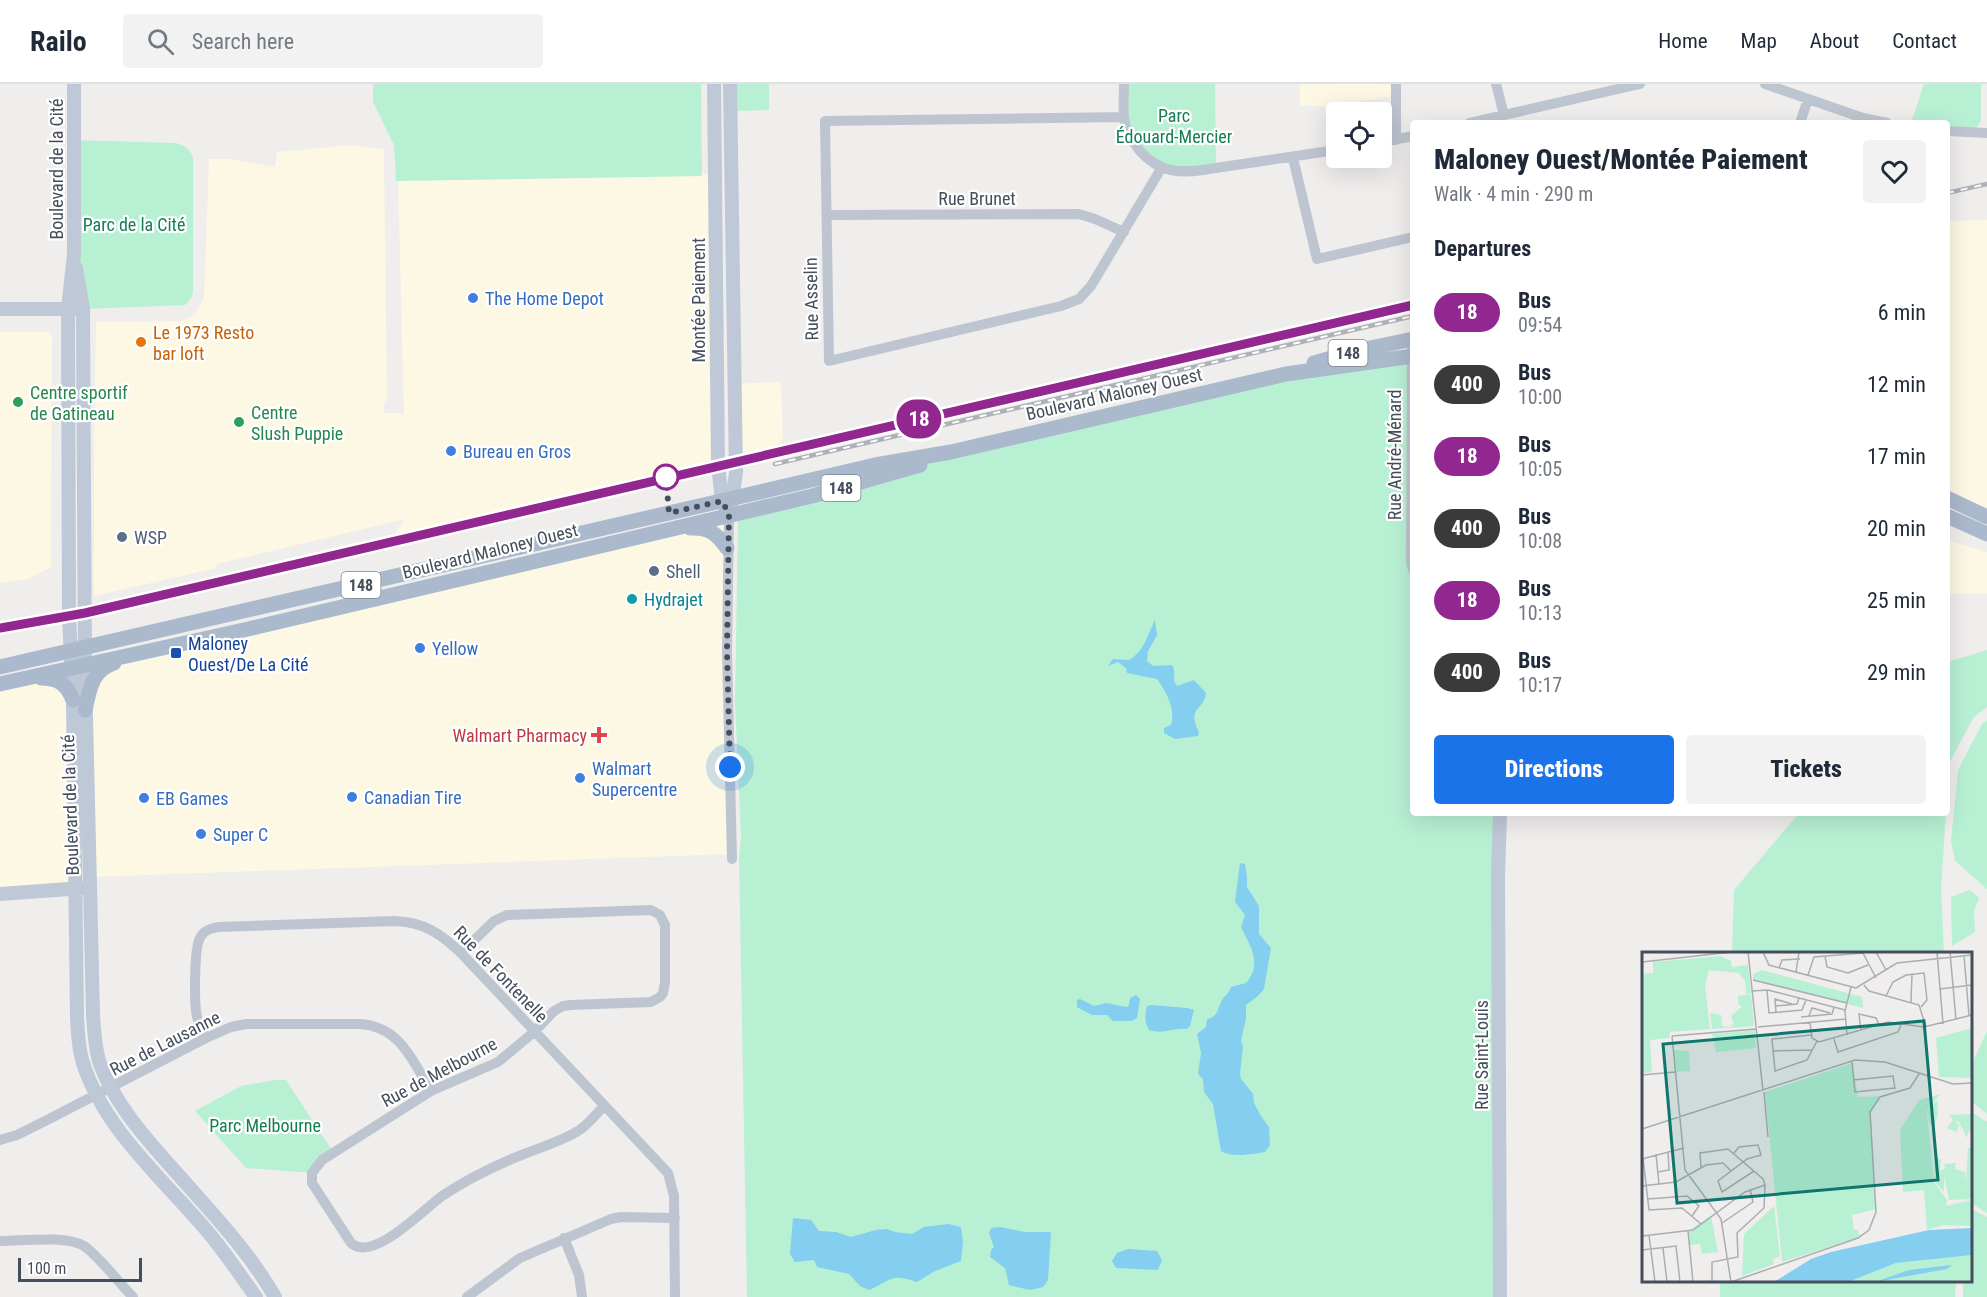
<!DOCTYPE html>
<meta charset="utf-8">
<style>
body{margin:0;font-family:"Roboto Condensed",sans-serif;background:#f2f2f3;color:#1f2937;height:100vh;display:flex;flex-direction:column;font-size:22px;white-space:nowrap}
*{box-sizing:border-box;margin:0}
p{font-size:20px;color:#747a83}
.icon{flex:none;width:33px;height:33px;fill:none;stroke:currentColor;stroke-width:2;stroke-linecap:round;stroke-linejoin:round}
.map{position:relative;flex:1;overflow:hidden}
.panel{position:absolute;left:1410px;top:36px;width:540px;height:696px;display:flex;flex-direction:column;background:#fff;border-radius:6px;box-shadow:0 6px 24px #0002}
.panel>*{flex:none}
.badge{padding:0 12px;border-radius:20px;font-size:21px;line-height:39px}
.buttons{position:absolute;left:1326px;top:18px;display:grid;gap:12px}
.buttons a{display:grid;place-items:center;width:66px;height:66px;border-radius:6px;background:#fff;box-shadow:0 6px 24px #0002;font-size:30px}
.scale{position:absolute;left:18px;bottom:15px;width:124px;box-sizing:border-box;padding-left:6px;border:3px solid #454e5b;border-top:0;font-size:16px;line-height:21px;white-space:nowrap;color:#454e5b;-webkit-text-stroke:4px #fff;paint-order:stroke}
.you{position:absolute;width:30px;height:30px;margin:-15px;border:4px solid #fff;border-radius:50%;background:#1a73e8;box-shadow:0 0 0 9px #1a73e833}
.map>.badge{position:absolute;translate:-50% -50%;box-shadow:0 0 0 3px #fff}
h2{padding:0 24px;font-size:22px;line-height:54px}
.round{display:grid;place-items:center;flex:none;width:63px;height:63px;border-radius:6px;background:#f2f2f3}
.headline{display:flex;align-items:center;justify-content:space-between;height:102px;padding:0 24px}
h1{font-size:28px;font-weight:800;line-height:45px}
.cta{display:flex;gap:12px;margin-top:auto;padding:12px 24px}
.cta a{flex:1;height:69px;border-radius:6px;background:#1a73e8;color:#fff;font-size:24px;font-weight:800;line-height:69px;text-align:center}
.cta a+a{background:#f2f2f3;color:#1f2937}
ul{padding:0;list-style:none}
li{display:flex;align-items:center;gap:18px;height:72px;padding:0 24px}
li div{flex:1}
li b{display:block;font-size:22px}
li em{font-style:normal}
li .badge{min-width:66px;font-weight:700;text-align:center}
header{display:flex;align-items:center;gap:36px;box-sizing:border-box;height:84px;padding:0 30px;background:#fff;border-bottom:2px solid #e0e1e3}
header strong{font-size:28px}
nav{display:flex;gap:33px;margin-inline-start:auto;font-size:21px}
.search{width:420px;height:54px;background:#f2f2f3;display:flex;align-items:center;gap:15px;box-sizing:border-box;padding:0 21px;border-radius:6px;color:#747a83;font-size:22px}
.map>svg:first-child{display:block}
</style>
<header>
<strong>Railo</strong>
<div class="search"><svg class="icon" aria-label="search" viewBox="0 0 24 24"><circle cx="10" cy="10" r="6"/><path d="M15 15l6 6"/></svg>Search here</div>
<nav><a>Home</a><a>Map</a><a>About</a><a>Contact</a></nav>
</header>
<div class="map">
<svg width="1987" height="1213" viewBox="0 0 1987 1213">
<rect width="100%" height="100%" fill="#f0eded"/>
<path fill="#fcf8e4" d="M1300 0H1396V12L1330 22H1300Z
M352 61 384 65 387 316 384 319V329H401L404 332 398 94 715 90 718 381 390 457 405 435 217 480 216 484 94 512V371L96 238 182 237 195 230 204 214 209 75H229L275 83 277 68Z
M1987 136V424L1947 408V137Z
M0 248H49L52 253 51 483 28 495 0 499Z
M781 298 783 355 772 368 736 378 734 300Z
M729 430 732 770 91 793V803L0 810V600Z
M1947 456 1987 468V510H1947Z"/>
<path fill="#b8f0d4" d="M373 0H701L702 92 396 97 394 61 373 18Z
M730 0H769V26L731 27Z
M1124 0H1215L1216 85 1171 86 1133 58Z
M1924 0H1981V37C1974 50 1960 48 1947 47V39H1911Z
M74 56 175 59C185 61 190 65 193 74V207L192 213 185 221 83 225 74 170Z
M1411 272 1413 729H1500V1213H747L739 773 741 754 735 619 738 432 951 368 1151 322Z
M1987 566V623L1974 633 1948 681 1947 705V578Z
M1987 636V805L1955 777 1951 757 1958 686 1982 640Z
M1799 729H1946L1941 805 1944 869H1732L1734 806Z
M1970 806 1979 814 1974 828 1975 848 1952 862 1951 813Z
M1987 947V1030L1971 1017V982Z
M275 996H286L333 1068 312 1089 246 1084 195 1027 241 1002Z
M1971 1028 1987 1038V1129L1971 1119Z
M1971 1125 1987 1133V1213H1963V1197L1970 1196Z
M1720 1197V1196L1956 1197 1955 1213H1720Z"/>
<path fill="#84ceef" d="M1155 536 1157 551 1148 567 1147 577 1153 582 1172 581C1177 588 1171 595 1177 602L1194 596 1206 609C1204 627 1186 623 1199 648L1198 652 1175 655 1164 649V644L1171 641C1176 624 1166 608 1157 595L1127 589 1126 584 1118 578 1108 582 1113 575 1129 576C1145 567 1147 551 1155 536Z
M1240 779 1245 780 1247 793V803L1259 822V850L1271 864 1264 905 1258 912 1246 921V934L1241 957 1243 963 1240 990 1241 995 1253 1010 1254 1019 1261 1032 1269 1043 1270 1061 1265 1068C1253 1070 1231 1074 1221 1067L1213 1020 1204 1008 1203 995 1198 990 1201 969 1197 950 1206 943 1207 935C1219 932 1217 925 1222 916 1225 911 1229 910 1231 903L1246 899C1263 879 1250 862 1241 843L1245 831 1235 818Z
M1136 911 1140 915 1137 934 1132 937H1113L1107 931H1092L1077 923V916L1080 915 1094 922 1106 919 1127 923 1129 921 1130 914Z
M1152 921 1187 924 1194 926 1190 942 1187 945C1173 943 1163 951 1149 946 1144 938 1145 931 1147 922Z
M793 1134 811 1136 819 1147 836 1148 851 1153 876 1146 887 1145 895 1148 912 1150 924 1143 948 1140 961 1143 963 1158 961 1177 935 1187 917 1198C889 1189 893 1196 869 1206L860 1202 849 1190 817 1183 814 1176 795 1178 790 1170Z
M1000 1143 1025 1148H1051L1048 1196 1043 1203 1030 1206 1009 1201 1005 1184 990 1173 991 1166 994 1163 989 1149 991 1144Z
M1128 1165 1157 1167 1162 1176 1158 1186 1116 1184 1112 1177 1117 1169Z"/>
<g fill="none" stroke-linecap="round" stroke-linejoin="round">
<path stroke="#bdc6d0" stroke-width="10" d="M1124 0C1124 11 1123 22 1124 33 1127 57 1147 81 1171 86 1184 89 1197 87 1209 85L1336 66
M1496 0 1504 31
M1765 0 1863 34 1887 39
M1124 33 825 37 829 277 1061 222 1079 215 1091 202 1162 83
M1469 39 1640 0
M1800 39 1808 15
M1947 47 1987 49
M1396 56V0
M1382 58 1413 52
M1293 74 1317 175 1413 153
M827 131 1079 130 1095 135 1124 148
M1412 256 1411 479 1413 486
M729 430 727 567 732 775
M461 869 494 837 507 831 651 826 660 831 665 841V899L663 909 660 913 651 918 571 921 563 922 554 927 534 948 498 978 431 1007 322 1076 312 1089V1099L351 1159C373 1179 424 1125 442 1112 466 1096 492 1083 519 1072 538 1064 560 1058 578 1047 588 1041 596 1030 604 1022
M206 954C203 947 199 940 197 933 194 920 194 864 200 854 204 846 211 844 219 843L395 837C424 838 441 850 461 869L668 1089 674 1112 675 1213
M0 1056 17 1051 49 1035 206 954 231 943 246 940H359C400 942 412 976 431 1007
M564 1154 579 1191 582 1213
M0 1157C22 1157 65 1151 84 1162 99 1172 119 1199 133 1213
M467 1213 520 1174 611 1135 621 1133 675 1134"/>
<path stroke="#bec8d7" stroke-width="14" d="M74 0V170L68 225 69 531 73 616 77 933C78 949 78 964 83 979 104 1045 163 1095 207 1147 225 1168 240 1191 256 1213
M714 0 718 381 722 417 729 430
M730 0 736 389 731 422
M76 184 83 225 85 590 93 931C94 947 95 962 99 977 113 1018 146 1055 175 1087 210 1127 248 1166 275 1213
M0 225H76
M1500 729 1498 792 1500 1213
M0 810 82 804"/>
<path stroke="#abb9cd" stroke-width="15" d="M1314 279 1356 267 1413 255
M1947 414 1987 433
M1947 432 1987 450
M690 444C709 443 716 449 727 464
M0 583 734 414 875 381 951 368 1286 290 1413 272
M41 594C58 594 67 600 73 616
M0 600 244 546 812 412 920 381
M85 626C90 605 91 587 114 579"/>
<defs>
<path id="rail" d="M1947 109 1987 100
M775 380 1413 232"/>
</defs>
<use href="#rail" stroke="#afb1b8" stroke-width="4.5"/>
<use href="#rail" stroke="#fff" stroke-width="2" stroke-dasharray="7" stroke-linecap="butt"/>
</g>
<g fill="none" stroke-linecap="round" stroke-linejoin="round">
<defs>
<path id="line" d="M0 544 85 529 1413 221"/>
</defs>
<use href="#line" stroke="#fff" stroke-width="14"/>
<use href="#line" stroke="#922790" stroke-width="9"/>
<path stroke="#454e5b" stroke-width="6" stroke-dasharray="0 10.8" d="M666 393 669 429 722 417 729 430 727 567 730 683"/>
</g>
<g fill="#3f7fe0" stroke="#fff" stroke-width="2">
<circle cx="473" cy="214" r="6"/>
<circle cx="451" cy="367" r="6"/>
<circle cx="420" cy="564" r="6"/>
<circle cx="580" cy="694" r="6"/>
<circle cx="352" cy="713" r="6"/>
<circle cx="144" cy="714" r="6"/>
<circle cx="201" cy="750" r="6"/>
</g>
<circle fill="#e8710a" stroke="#fff" stroke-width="2" cx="141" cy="258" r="6"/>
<g fill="#2e9e5b" stroke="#fff" stroke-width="2">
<circle cx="18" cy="318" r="6"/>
<circle cx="239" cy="338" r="6"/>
</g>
<circle fill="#fff" stroke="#922790" stroke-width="3" cx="666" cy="393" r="12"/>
<g fill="#5c6f8a" stroke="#fff" stroke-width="2">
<circle cx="122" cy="453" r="6"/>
<circle cx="654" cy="487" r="6"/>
</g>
<circle fill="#0f9aa8" stroke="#fff" stroke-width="2" cx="632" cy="515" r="6"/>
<rect fill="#1a4fb4" stroke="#fff" stroke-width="2" x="170" y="563" width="12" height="12" rx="3"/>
<path fill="#e0444e" stroke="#fff" stroke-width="2" d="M596 642h6v6h6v6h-6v6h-6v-6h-6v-6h6z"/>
<g text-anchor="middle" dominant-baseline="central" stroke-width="4.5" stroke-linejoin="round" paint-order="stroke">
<g fill="#fff" stroke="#7d838c" stroke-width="1.5">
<rect x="1328.5" y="256" width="39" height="26" rx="4.5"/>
<rect x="821.5" y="391" width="39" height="26" rx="4.5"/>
<rect x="341.5" y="488" width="39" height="26" rx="4.5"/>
</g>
<g font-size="16" font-weight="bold" fill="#454e5b">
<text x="1348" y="269">148</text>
<text x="841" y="404">148</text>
<text x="361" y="501">148</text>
</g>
<g font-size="18" fill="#137e54" stroke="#fff">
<text x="1174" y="31">Parc<tspan x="1174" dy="21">Édouard-Mercier</tspan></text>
<text x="134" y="140">Parc de la Cité</text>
<text x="265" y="1041">Parc Melbourne</text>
</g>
<g font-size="18" fill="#454e5b" stroke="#fff">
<text transform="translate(56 85) rotate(-90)">Boulevard de la Cité</text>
<text x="977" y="114">Rue Brunet</text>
<text transform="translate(811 215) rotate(-91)">Rue Asselin</text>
<text transform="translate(698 216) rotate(-90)">Montée Paiement</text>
<text transform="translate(1114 310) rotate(-13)">Boulevard Maloney Ouest</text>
<text transform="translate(1394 371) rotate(-90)">Rue André-Ménard</text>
<text transform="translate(490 467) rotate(-14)">Boulevard Maloney Ouest</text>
<text transform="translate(70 721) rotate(-92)">Boulevard de la Cité</text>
<text transform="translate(501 890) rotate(46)">Rue de Fontenelle</text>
<text transform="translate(165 959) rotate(-27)">Rue de Lausanne</text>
<text transform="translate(1481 971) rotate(-90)">Rue Saint-Louis</text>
<text transform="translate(439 988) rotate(-28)">Rue de Melbourne</text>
</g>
<g font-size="18" fill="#366cbe" stroke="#fff" text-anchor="start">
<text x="485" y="214">The Home Depot</text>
<text x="463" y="367">Bureau en Gros</text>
<text x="432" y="564">Yellow</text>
<text x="592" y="684">Walmart<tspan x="592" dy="21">Supercentre</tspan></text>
<text x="364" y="713">Canadian Tire</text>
<text x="156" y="714">EB Games</text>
<text x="213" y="750">Super C</text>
</g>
<g font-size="18" fill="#c56008" stroke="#fff" text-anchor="start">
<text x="153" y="248">Le 1973 Resto<tspan x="153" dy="21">bar loft</tspan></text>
</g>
<g font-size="18" fill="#27864d" stroke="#fff" text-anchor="start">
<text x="30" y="308">Centre sportif<tspan x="30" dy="21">de Gatineau</tspan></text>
<text x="251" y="328">Centre<tspan x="251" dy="21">Slush Puppie</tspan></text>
</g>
<g font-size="18" fill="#4e5e75" stroke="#fff" text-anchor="start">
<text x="134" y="453">WSP</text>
<text x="666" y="487">Shell</text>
</g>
<g font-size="18" fill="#0d838f" stroke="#fff" text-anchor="start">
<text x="644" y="515">Hydrajet</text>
</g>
<g font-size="18" fill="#164399" stroke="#fff" text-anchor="start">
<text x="188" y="559">Maloney<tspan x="188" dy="21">Ouest/De La Cité</tspan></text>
</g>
<g font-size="18" fill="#be3a42" stroke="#fff" text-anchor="end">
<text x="587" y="651">Walmart Pharmacy</text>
</g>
</g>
<g transform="translate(1642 868)">
<rect width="330" height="330" fill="#f0eded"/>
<path d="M79 4 89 9 90 15 106 13 109 41 104 42 103 29 97 21 67 18 63 33 68 77 28 80 27 86 8 88 10 120 0 121V22L11 21V10ZM120 18 220 45 221 56 111 28V22ZM109 42 112 74 70 77 68 61 79 63 80 74 88 75 92 72 89 64 100 55 96 52V44ZM330 76V126L297 125 294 86ZM113 78 114 96 74 100 70 82ZM31 98 47 99 48 119 35 120ZM210 111 216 145 239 144 228 160 234 257 210 263 212 278H216L218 285 140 310 123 140ZM298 142 285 159 292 230 305 248 304 254 330 248V274L301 273 285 278 282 238 261 240 258 178 277 148ZM295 148 296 162 292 175 287 171 286 159ZM330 162V179L326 180 325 186 317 170 312 169 317 173 314 180 305 176 311 168 307 163ZM326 196H330V247L307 248 302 225V240L293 230 292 204 299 208 298 219 304 216 301 212 314 211 313 217 323 220 324 229ZM132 254 138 304 131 307 132 312 100 324 102 282ZM69 264 76 300 60 302 58 292 47 293 46 279ZM330 303V330H206L254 311Z" fill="#b8f0d4"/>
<path d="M330 276V303L254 311 206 330H132L169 307 189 300 287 278ZM310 313 305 317 233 330 267 318Z" fill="#84ceef"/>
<path fill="none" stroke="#acadb3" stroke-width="1.5" d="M106 0 121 139M121 0 127 13 214 36 255 11 330 3M234 0 244 18M295 0 301 72M308 0 314 68M322 3 327 64M183 4 185 15 206 21 226 13M0 10 90 0M137 16 140 8 158 7M154 20 157 0M166 23 172 5 221 1 234 26M111 28 205 51M222 33 227 39 277 53 284 75M298 37 330 33M125 38 127 61 160 58 164 48M110 39 126 38 203 58M244 44 251 30 264 23 282 21 285 48 279 55M269 50 270 22M133 54 155 52 157 46M134 61 133 47 150 52M167 64 170 56 188 61M159 65 190 62 192 55M168 70 170 86 177 90 246 70 282 75 330 63M116 75 204 67M219 79 217 62 234 66 237 73M169 83 130 87 133 119 165 108 175 89M205 83 203 59 209 35M30 84 43 218 79 267 89 330M30 84 114 77M192 87 196 100 256 80 259 73M131 99 170 98M210 109 213 140 253 136M0 123 33 120M211 128 251 124 253 137M310 132 330 131M122 140 126 185M0 177 213 108 243 110 311 132M92 201 97 195 116 193 119 203 105 207 76 229 80 240 112 219M14 202 17 232M1 206 7 258 40 256 59 272M0 207 42 196M59 215 58 201 86 197 121 227 123 233 122 256 95 281 96 305 70 310V330M16 220 27 218 26 199M0 234 34 230 64 213 81 211 89 219M6 247 45 244 57 254 50 264M80 271 111 250 108 237M46 279 51 330M7 283 13 330M0 284 51 278 103 240 123 233M21 296 25 330M0 298 34 294 38 330M89 330 216 286 227 278 234 260 228 160 238 145 268 136 277 122"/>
<path fill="#0f766e" fill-opacity="0.15" stroke="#0f766e" stroke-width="3" d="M282 69 296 228 35 251 21 92Z"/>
<rect width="330" height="330" fill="none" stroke="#454e5b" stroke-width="3"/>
</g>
</svg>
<div class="buttons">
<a><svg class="icon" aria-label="locate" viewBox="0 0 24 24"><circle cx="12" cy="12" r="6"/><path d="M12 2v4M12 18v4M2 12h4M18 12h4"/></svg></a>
</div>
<div class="scale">100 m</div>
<div class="you" style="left:730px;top:683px"></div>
<b class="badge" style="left:919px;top:335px;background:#922790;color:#fff">18</b>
<section class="panel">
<div class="headline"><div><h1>Maloney Ouest/Montée Paiement</h1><p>Walk · 4 min · 290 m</p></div><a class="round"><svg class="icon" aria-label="heart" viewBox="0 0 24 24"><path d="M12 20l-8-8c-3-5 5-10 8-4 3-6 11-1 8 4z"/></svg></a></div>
<h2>Departures</h2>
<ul>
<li><span class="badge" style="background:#922790;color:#fff">18</span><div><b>Bus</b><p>09:54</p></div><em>6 min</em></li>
<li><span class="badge" style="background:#3a3a3a;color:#fff">400</span><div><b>Bus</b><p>10:00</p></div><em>12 min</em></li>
<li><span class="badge" style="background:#922790;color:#fff">18</span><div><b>Bus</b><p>10:05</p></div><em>17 min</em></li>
<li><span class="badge" style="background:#3a3a3a;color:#fff">400</span><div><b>Bus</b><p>10:08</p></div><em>20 min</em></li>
<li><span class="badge" style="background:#922790;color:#fff">18</span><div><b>Bus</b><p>10:13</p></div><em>25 min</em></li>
<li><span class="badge" style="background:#3a3a3a;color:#fff">400</span><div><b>Bus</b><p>10:17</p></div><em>29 min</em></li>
</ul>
<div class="cta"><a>Directions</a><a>Tickets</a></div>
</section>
</div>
